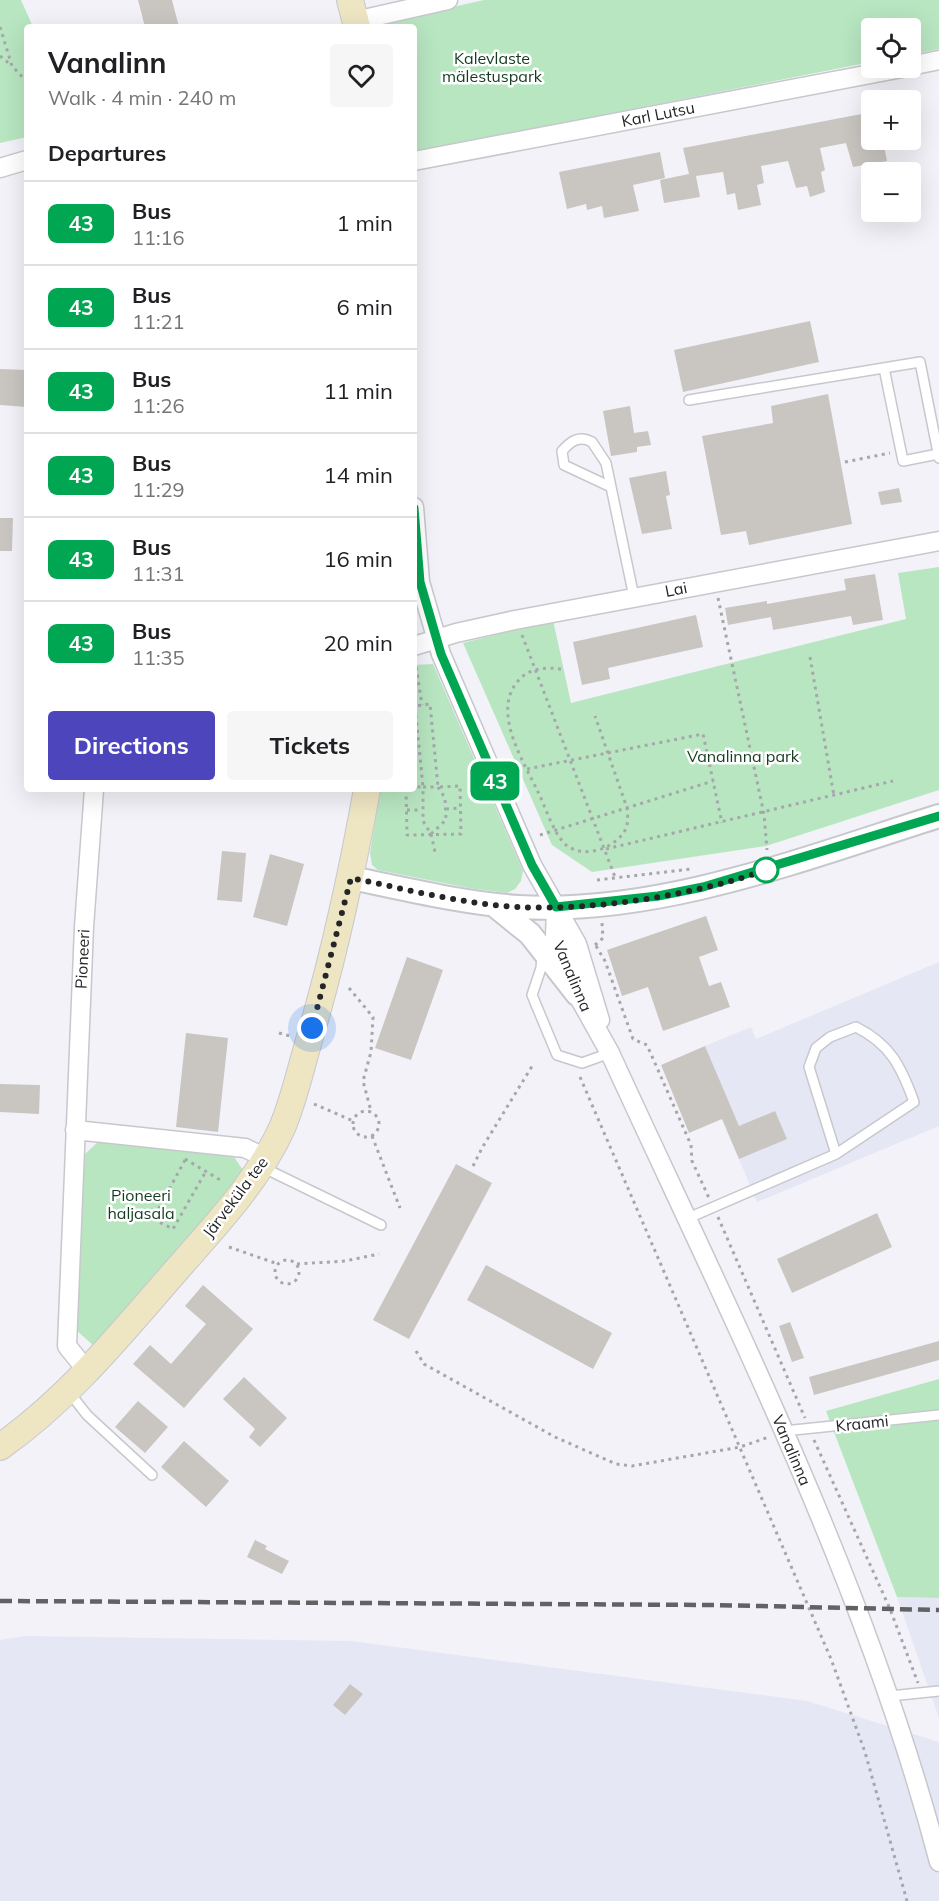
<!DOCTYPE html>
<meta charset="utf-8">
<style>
body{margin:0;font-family:Mulish,sans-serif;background:#f6f6f6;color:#202124;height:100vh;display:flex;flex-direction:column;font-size:22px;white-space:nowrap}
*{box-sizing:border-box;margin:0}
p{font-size:20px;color:#757577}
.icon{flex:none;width:33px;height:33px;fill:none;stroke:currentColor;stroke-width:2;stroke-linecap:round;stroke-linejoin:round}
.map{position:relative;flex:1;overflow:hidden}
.panel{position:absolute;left:24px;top:24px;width:393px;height:768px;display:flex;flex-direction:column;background:#fff;border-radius:6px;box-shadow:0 6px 24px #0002}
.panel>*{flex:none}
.badge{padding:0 12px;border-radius:9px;font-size:21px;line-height:39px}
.tools{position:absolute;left:861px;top:18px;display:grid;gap:12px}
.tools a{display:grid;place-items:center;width:60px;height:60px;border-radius:6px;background:#fff;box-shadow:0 6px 24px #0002;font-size:30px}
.you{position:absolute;width:30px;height:30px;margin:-15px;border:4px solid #fff;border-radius:50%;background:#1a73e8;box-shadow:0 0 0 9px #1a73e833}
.map>.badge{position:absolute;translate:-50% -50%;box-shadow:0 0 0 3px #fff}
h2{padding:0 24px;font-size:22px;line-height:54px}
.round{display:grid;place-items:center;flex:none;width:63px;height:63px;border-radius:6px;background:#f6f6f6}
.headline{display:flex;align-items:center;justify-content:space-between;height:102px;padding:0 24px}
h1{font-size:28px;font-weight:700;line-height:45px}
.button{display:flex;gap:12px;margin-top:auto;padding:12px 24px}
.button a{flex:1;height:69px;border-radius:6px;background:#4d45bc;color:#fff;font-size:24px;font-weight:700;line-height:69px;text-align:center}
.button a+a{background:#f6f6f6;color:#202124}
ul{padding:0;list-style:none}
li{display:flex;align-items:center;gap:18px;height:84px;padding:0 24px;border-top:2px solid #e0e0e0}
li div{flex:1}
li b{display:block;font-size:22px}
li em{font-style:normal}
li .badge{min-width:66px;font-weight:700;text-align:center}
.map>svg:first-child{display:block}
</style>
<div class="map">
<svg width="939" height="1901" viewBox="0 0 939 1901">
<rect width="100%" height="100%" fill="#f2f2f8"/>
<path fill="#e6e7f4" d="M939 962V1126L757 1202 727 1131 738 1127 705 1046 751 1027 756 1039Z
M897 1597 939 1598V1718Z
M25 1636 351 1641 807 1701 939 1742V1901H0V1640Z"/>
<path fill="#b8e6c1" d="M0 0H21L33 27H27V137L0 143Z
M484 0H939V49L911 55 910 28H872L871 62 414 152V27H364Z
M939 567V790L766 846 592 872 552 845 463 643 553 620 571 703 906 619 898 573Z
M433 664 523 871 521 881 515 889 507 893 469 888 378 870 372 865 370 853 380 789H414V665Z
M100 1140 232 1154 245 1173 95 1347 75 1329 85 1154Z
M939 1379V1598L897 1597 826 1411Z"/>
<path fill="#c9c6c1" d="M138 0H172L179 27H145Z
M872 112V142L883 140 887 161 853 167 846 143 820 148 825 170 821 172 825 192 810 197 807 186 796 188 788 161 761 166 764 183 757 185 761 205 738 210 735 193 727 195 723 172 696 176 700 197 664 203 660 180 689 174 683 148Z
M660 152 665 178 633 185 639 211 604 218 602 206 587 210 586 204 567 209 559 172Z
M810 321 819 362 683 392 674 350Z
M0 369 27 370V407L0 405Z
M828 394 852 524 749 545 746 531 721 535 702 436 773 423 771 406Z
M630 406 634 433 648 431 651 445 637 447V452L611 456 603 411Z
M666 471 670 495 666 496 672 529 642 534 629 478Z
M899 488 902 502 881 505 878 492Z
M0 518H13L12 551H0Z
M875 574 883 620 853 625 851 616 773 630 771 617 728 625 725 608 767 601V604L846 590 844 579Z
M696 615 703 647 608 668 610 679 582 685 573 642Z
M222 851 246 853 242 902 217 900Z
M270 854 304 864 287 926 253 917Z
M706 916 718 950 699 957 709 986 721 982 730 1007 663 1031 648 987 622 996 607 950Z
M407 957 443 970 411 1060 375 1048Z
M186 1033 228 1038 218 1132 176 1127Z
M705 1046 739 1126 775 1111 787 1139 739 1159 722 1119 689 1133 661 1065Z
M0 1084 40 1085 39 1114 0 1112Z
M456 1164 492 1183 409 1339 373 1320Z
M877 1213 892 1247 792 1293 777 1259Z
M486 1265 612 1333 593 1369 467 1300Z
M203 1285 253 1329 184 1408 133 1364 150 1345 171 1364 206 1324 185 1306Z
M790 1322 804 1358 792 1362 779 1326Z
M939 1341V1360L814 1395 809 1377Z
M244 1377 287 1418 260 1447 249 1437 255 1429 223 1399Z
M138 1401 168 1427 145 1453 115 1427Z
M184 1441 229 1481 206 1507 161 1467Z
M255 1540 267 1546 265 1549 289 1561 282 1574 247 1557Z
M350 1684 363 1694 345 1715 333 1705Z"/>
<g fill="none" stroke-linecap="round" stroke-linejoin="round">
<defs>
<path id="service" d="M884 368 903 461 938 454
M689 400 920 362 939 458
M611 487 564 465 562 451C571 441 579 435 592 442L606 463 634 597
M542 957 541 968 532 995 557 1055 582 1063 610 1053
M262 1167 381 1225
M686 1219 836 1154 809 1067 816 1048 830 1037 856 1027C890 1044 901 1066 914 1102L836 1154
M69 1392 87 1415 152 1475
M784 1431 939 1415
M890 1696 939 1691"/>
<path id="minor" d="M355 21 448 0
M910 66 939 60
M414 161 902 68
M0 168 27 160
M414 507 420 582 441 654 532 865 577 944 600 1020
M414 646 456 633 515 620 939 541
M556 907 555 937 577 994 610 1053C731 1317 865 1579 939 1862
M75 1130 245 1148 266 1158
M88 1372 67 1346 84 927 94 789"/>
<path id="tertiary" d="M351 878C406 889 462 903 518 907 660 915 805 858 939 816
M494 905 530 934 577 994"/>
<path id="secondary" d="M350 0 357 27
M0 1447C68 1399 119 1336 173 1274 212 1229 257 1183 282 1128 294 1100 301 1067 310 1037 334 955 352 873 367 789"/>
</defs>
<use href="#service" stroke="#c7c8cd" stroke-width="12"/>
<use href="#minor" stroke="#c7c8cd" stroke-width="21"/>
<use href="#tertiary" stroke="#c7c8cd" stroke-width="26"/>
<use href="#secondary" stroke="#c7c8cd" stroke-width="28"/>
<path stroke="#a6a7ab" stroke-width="3" stroke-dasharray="3 4.5" stroke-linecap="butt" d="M0 27 12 66 27 82
M0 56 11 65
M845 462 890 453
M718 598 764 814 767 850
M522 635 615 877
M810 657 834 796
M415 660 422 705
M561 669C545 667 529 668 518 681 491 712 524 762 538 792 546 808 553 833 566 845 580 856 600 852 613 843 627 833 629 825 627 808L595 716
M527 769 703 734 722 823
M423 787H438L445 798 446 820 431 834 423 821Z
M406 789 407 835 461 834 460 786 438 787 430 704 415 706 423 787H414
M446 809 461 808
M407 810H422
M431 834 435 852
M540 835 713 781
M606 849 893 781
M597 880 691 869
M595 945 603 938 602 923
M596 946 605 961 633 1039 647 1045 691 1145 692 1161 709 1198
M349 988 373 1017 371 1052 363 1081 371 1111
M279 1033 290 1036
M580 1077 831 1659 865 1752 907 1901
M314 1104 353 1121
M353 1124a13 13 0 1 1 26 0a13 13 0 1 1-26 0Z
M372 1136 400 1208
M185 1159 222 1181
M185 1160 153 1219 173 1229 206 1171
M473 1166 482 1148 534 1063
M718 1217 805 1418
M229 1247 278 1264
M275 1272a12 12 0 1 1 24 0a12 12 0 1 1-24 0Z
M297 1264 345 1261 379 1254
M416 1351 424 1364 555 1437 616 1464 632 1466 740 1447 769 1437
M814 1440 890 1609 918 1683"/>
<use href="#service" stroke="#fff" stroke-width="9"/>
<use href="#minor" stroke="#fff" stroke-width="18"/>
<use href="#tertiary" stroke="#fff" stroke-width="22"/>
<use href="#secondary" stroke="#eee5c3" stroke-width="26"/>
<path stroke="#626265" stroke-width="4.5" stroke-dasharray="12 6" stroke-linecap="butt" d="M0 1601 714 1605 939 1610"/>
</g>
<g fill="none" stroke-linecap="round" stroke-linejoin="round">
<defs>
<path id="line" d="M414 508 420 582 441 654 532 865 556 907 658 896 703 887 939 816"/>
</defs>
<use href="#line" stroke="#fff" stroke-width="14"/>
<use href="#line" stroke="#00a651" stroke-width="9"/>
<path stroke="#242526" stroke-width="6" stroke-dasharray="0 10.8" d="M312 1028 351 878C406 889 462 904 518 907 593 911 695 895 766 870"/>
</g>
<circle fill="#fff" stroke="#00a651" stroke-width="3" cx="766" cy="870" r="12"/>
<g text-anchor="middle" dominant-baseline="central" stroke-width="5" stroke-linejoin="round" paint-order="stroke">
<g font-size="16" fill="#123b1f" stroke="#fff">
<text x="492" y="58">Kalevlaste<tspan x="492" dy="18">mälestuspark</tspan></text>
<text x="743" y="756">Vanalinna park</text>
<text x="141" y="1195">Pioneeri<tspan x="141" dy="18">haljasala</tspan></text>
</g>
<g font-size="16" fill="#242526" stroke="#fff">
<text transform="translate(658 114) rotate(-11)">Karl Lutsu</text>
<text transform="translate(676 589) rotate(-11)">Lai</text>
<text transform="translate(82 959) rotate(-87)">Pioneeri</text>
<text transform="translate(573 976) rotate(67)">Vanalinna</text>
<text transform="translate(235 1197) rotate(-53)">Järveküla tee</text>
<text transform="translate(862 1423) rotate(-6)">Kraami</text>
<text transform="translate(792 1450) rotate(67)">Vanalinna</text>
</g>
</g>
</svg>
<div class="tools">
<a><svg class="icon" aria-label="locate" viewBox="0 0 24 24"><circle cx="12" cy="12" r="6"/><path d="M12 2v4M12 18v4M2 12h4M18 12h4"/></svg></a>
<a>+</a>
<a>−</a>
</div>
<div class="you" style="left:312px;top:1028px"></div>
<b class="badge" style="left:495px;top:781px;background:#00a651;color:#fff">43</b>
<section class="panel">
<div class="headline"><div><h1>Vanalinn</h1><p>Walk · 4 min · 240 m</p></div><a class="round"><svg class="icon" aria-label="heart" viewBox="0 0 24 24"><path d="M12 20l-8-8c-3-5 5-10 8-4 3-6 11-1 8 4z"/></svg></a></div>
<h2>Departures</h2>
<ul>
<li><span class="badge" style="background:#00a651;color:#fff">43</span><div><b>Bus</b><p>11:16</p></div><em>1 min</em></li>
<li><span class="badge" style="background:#00a651;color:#fff">43</span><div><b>Bus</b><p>11:21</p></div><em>6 min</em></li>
<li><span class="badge" style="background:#00a651;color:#fff">43</span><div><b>Bus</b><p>11:26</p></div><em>11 min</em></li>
<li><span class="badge" style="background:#00a651;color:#fff">43</span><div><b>Bus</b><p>11:29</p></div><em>14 min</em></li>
<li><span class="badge" style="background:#00a651;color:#fff">43</span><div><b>Bus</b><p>11:31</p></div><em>16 min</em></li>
<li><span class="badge" style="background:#00a651;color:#fff">43</span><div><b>Bus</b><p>11:35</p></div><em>20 min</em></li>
</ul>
<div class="button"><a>Directions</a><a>Tickets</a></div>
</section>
</div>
